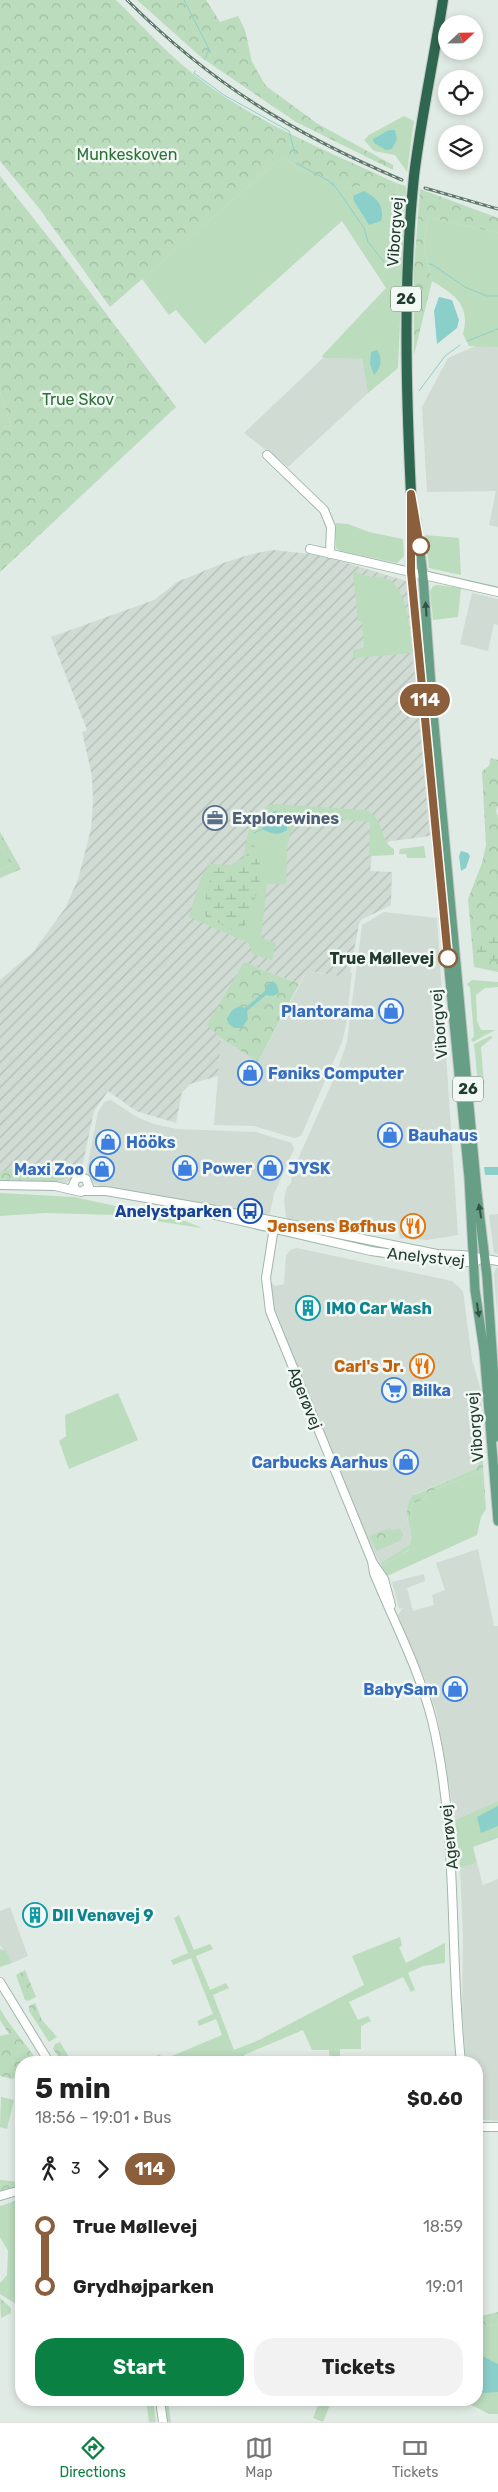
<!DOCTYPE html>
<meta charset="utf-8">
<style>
body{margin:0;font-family:Rubik,sans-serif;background:#f2f2f2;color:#222;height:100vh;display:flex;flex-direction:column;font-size:19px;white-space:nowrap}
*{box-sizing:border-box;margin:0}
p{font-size:16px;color:#767676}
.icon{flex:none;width:28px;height:28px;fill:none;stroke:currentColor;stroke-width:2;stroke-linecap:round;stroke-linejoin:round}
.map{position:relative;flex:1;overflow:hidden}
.details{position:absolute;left:15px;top:2056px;width:468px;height:350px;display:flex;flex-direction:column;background:#fff;border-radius:20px;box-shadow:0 2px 8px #0003}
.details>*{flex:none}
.badge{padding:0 10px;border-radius:16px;font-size:18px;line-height:32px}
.needle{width:32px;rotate:68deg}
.fabs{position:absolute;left:438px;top:15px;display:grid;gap:10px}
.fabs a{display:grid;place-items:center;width:45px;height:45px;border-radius:50%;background:#fff;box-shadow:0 2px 8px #0003;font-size:25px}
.map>.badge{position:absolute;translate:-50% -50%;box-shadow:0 0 0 2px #fff}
.legs{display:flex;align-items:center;gap:8px;height:55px;padding:0 20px;font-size:16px}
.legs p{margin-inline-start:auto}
.headline{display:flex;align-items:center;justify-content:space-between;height:85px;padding:0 20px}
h1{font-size:28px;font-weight:700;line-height:38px}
.action{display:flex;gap:10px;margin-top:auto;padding:10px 20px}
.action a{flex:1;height:58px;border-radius:20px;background:#0b8043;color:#fff;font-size:20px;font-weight:700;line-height:58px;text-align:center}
.action a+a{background:#f2f2f2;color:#222}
ul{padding:0 20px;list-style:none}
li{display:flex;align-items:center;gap:18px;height:60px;font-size:19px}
li i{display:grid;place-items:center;width:8px;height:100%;margin:0 6px;background:currentColor}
li i::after{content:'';width:12px;height:12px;margin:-6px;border:4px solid;border-radius:50%;background:#fff}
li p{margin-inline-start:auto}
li:first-child i{background:linear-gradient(#0000 50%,currentColor 0)}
li:last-child i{background:linear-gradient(currentColor 50%,#0000 0)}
.dock{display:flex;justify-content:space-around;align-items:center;height:70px;border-top:1px solid #e0e0e0;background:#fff;font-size:14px;color:#767676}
.dock a{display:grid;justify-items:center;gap:2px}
.dock .selected{color:#0b8043}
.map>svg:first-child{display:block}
</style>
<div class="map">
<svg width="498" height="2422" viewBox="0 0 498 2422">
<defs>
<pattern id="industrial-furrows" width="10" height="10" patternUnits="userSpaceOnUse" patternTransform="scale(1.25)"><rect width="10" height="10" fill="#d0dbd3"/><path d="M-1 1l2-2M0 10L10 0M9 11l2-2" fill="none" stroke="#b2bdb5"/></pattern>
<pattern id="forest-crowns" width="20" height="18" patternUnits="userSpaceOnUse" patternTransform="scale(1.25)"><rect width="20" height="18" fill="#bbdcbd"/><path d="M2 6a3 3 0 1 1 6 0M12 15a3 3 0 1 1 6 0" fill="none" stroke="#a0bea3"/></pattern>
<pattern id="wetland-marsh" width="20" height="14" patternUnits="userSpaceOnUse" patternTransform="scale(1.25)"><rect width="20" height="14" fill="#bbdcbd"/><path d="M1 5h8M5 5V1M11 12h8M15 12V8" fill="none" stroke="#a0bea3"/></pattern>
</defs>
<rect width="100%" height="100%" fill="#e1ebe5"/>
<path fill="#d0dbd3" d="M487 341 498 342V527L489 525 496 491 427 492 422 407 448 358Z
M323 358 362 359 368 393 288 467 244 433Z
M472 593 498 599V625L494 624 488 651 460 644Z
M384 912 437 918 458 1235 427 1240 400 1238 398 1227 356 1230 349 1235 289 1220 286 1217 284 1199 287 1187 291 1183 293 1170 336 1074 347 1042 362 925Z
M307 971 323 974H350L352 972 346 1025 342 1042 301 1136 294 1138 254 1126 214 1125 221 1038 258 1062Z
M111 1100 137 1117 154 1124 177 1129 256 1132 292 1143 294 1149 274 1194 270 1213 267 1215 244 1211 179 1199 175 1201 109 1189 94 1184 88 1177 87 1168 98 1112 105 1101Z
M498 1214V1254L494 1253 489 1215Z
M297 1248 452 1281 463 1291 472 1360 480 1387 482 1410 477 1415 479 1444 475 1446 479 1463 475 1469 415 1494 407 1519 412 1533 409 1545 380 1564 366 1536 273 1305 270 1282 275 1286 284 1284 286 1256 290 1250Z
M496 1268H498L497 1316 494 1274Z
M478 1549 494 1626H498V1801L455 1820 437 1715 427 1684 398 1615 403 1608 399 1609 392 1582 424 1574 425 1581 407 1588 413 1611 434 1605 432 1595 445 1590 436 1563Z
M477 1863 483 1885 498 1879V2121L476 2119V2062H466L462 2010 463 1936 460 1868Z
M10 1907 28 1956 12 1963 0 1945V1911Z"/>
<path fill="url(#industrial-furrows)" d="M273 550 310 554 340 561 406 581 430 836 392 841 373 847 370 871 392 872 391 905 361 920 359 924 350 974 340 976 307 971 299 984 244 962 217 1032 221 1038 218 1076 190 1084 182 1092 176 1123 136 1111 108 1091 94 1111 82 1168 78 1174 65 1183 54 1184 0 1182V980L33 952 66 907 78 879 91 829 93 803 92 776 82 732 87 730 51 637 154 600 177 582 226 562 252 554Z"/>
<path fill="#bbdcbd" d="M404 116 414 121 407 172 395 155 374 151 364 140 369 135Z
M282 157 311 175 348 188 368 185 400 199 396 183 406 186 398 368 368 393 362 359 323 358 322 356 386 288 342 221 205 344 176 310 169 315 142 279Z
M428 217 498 233V347L469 346 463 334C471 305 454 294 432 281L424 246Z
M0 392 11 426 0 429Z
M336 523 348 524 369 532 403 539 404 556 397 563 340 551 336 548Z
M425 535 459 538 461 575 429 568Z
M353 571C363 577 376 576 387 579 407 585 410 635 413 653L353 658V650L364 648 362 621H358Z
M437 585 461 588 458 617 433 620 430 591 433 586Z
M272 804 366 810C386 820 378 840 394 849V855L369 856 370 822 310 816C281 821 288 862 286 884H267L261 938 276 943 272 960 254 955 248 943 189 917 201 877 210 864 231 865 244 857C246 834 251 816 272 804Z
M0 846 11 865 0 870Z
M424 846 426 858H407L406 854H399L400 849Z
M472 980 498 982V987L485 988 476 995 477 1021 481 1030H495L473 1042 471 1040 474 1036 470 988 467 984Z
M490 1036 493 1037 481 1047 484 1084 481 1085 478 1084 474 1044Z
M0 1193 74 1197 185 1221 202 1228 116 1215 45 1213 0 1216Z
M118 1393 138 1440 69 1469 59 1441 66 1436 65 1415Z
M481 1471 486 1509 481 1517 477 1535 387 1576 381 1566 408 1551 414 1532 409 1516 412 1504 424 1499 429 1492Z
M498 1801V1838L473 1847 477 1863 460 1868 455 1820Z
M179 1915 194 1950 210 1944 213 1949 196 1956 210 1990 226 1983 229 1988 213 1995 234 2050 259 2040 364 1985 352 1956 400 1937 402 1946 399 1947 406 1963 445 1943V1963L423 1966 408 1973 415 1990 411 1992 403 1977 349 2002 358 2020 368 2016 371 2021 361 2026V2049H340V2062H330L329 2050H312L303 2030 244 2055 246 2062H240L238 2057 224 2062H156L154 2057 160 2054 162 2060 222 2035 216 2019 199 2026 197 2021 213 2014 191 1958 173 1965 171 1960 188 1953 174 1918Z
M0 1949 6 1951 12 1963 0 1967Z
M1 2097 14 2100 7 2129 0 2127Z
M21 2199V2296L16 2304 0 2294V2283L7 2275 8 2251 0 2237V2206Z
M476 2322 489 2326 498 2324V2414H489L462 2400H476Z
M146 2400H153L156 2422H149Z
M163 2400H168L171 2422H166Z
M320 2400H332L323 2422 313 2418Z"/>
<path fill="url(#forest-crowns)" d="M0 0H116C141 24 164 51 191 72 251 121 326 150 396 183L400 199 393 229 387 195 368 185 348 188 335 185 311 175 282 157 110 307 39 208 0 161Z
M137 0H206L220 22 238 16 245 30 252 62 266 86 318 124 393 165V170L296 122 202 58Z
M0 176 57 248 176 407 0 572V429L11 426 0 392Z
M420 189 498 218V233L428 217 424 246 432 281 414 355V268Z
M491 758 498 760V805L496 811 498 817V972L474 967 468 899 482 863 486 845 482 771 489 766Z
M0 832 21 869 0 878V870L11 865 0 846Z
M244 962 299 984 258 1062 221 1038 207 1025Z
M19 1167 22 1176 64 1177V1179L54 1181 0 1179V1172Z
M477 1415 480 1422 486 1509 481 1471 429 1492 424 1499 412 1504C408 1518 411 1519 414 1531 419 1551 394 1558 381 1566V1563L409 1545C417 1527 399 1519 412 1496L475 1469C483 1462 478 1454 474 1446L479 1444Z
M390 1528 392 1530 400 1529 403 1534 401 1540 377 1551 369 1536Z
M25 1970 36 1997 28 2001 25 2000 16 1975Z
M35 2003 42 2020 57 2037 49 2042 29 2011V2006Z
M0 2009C12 2029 26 2044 38 2062H21V2069L13 2079 0 2076V2036L9 2034 0 2020Z
M60 2042 72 2062H62L53 2049 55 2044Z
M0 2180 21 2182V2186L0 2193Z
M0 2298 11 2308V2313L1 2318Z
M498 2312V2324L489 2326 476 2322V2317Z"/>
<path fill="url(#wetland-marsh)" d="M252 831 254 833C251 847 259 854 261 868 264 879 247 921 242 932L237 934 233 930 206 917 203 909 213 866C246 877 247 859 250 832Z
M487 934H498V961L479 958 478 942Z"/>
<path fill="#8bcfcb" d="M389 130H395L397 139 392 149 386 150 374 143 373 139Z
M364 191C377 198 385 206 381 221L369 225 354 201 353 196Z
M439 297 452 300 459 320 457 328 437 344 434 311Z
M377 350C383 358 381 368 374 375L370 364 371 352Z
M276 811 283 813 287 820V830C278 836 272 834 262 829L268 814Z
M461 851 468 853 470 856 466 868 461 871 459 856Z
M273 981 277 985 279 993 273 996 266 995 247 1011 248 1019 242 1028H234L228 1023C228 1013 231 1010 240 1006L245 1008 265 991V986Z
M484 1167H498V1175H485Z
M498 1806V1826L481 1833 477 1817Z
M476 2351 480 2355 498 2364V2392L484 2393 476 2391Z"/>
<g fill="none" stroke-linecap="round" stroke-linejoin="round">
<path stroke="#8bcfcb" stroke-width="1" d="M184 0 209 49 205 59
M195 71 194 73 224 95 289 131 295 154
M296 163 329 181 337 189 364 228 368 242 384 262
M429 264 433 265 465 287 487 296H498
M467 341 498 329
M419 391 445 356 460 345
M254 833 262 829
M13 2202 21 2204"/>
<defs>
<path id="secondary" d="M267 455 324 510 331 527 330 554
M310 549 498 592
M0 1185 55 1186 81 1192 89 1187 86 1179 81 1177 76 1179 73 1185 76 1190
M85 1191H106L250 1216 437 1254 462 1255 498 1261
M202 1212 371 1251 458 1263 477 1261
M275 1221 266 1278 270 1311 372 1561 374 1573C394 1622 419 1669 432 1720 459 1833 449 1949 461 2062
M373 1563 384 1579 391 1605
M0 1982 49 2062
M476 2127H498
M0 2196 21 2190
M160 2400 163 2422"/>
<path id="primary" d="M411 494V573L469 1178 475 1290 484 1351 498 1521
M416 519 423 576 433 713 477 1193 487 1277 498 1437"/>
<path id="highway" d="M411 494C406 388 403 282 414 176 421 117 434 59 443 0"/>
</defs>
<use href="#secondary" stroke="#a0b7aa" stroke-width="10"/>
<use href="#primary" stroke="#c1c8c5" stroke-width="11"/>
<use href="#highway" stroke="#c1c8c5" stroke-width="12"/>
<use href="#secondary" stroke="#fff" stroke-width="8"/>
<use href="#primary" stroke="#679f86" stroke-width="9"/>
<use href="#highway" stroke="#2f6650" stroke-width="10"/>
<defs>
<path id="rail" d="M127 0C210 83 294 134 402 180
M425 188 498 209"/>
</defs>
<use href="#rail" stroke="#5d776b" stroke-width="3"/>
<use href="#rail" stroke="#f2f8f3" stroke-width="1" stroke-dasharray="4" stroke-linecap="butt"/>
</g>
<defs><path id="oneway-solid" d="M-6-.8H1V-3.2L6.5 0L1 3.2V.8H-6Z" transform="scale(1.25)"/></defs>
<g fill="#335445">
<use href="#oneway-solid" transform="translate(426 609) rotate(-94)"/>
<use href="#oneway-solid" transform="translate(480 1211) rotate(-99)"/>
<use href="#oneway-solid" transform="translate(478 1310) rotate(81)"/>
</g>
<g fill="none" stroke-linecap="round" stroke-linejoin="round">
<defs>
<path id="line-1" d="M420 546 411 494V572L448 958"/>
</defs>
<use href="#line-1" stroke="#fff" stroke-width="11"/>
<use href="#line-1" stroke="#8b5e3c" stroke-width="8"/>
</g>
<defs>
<symbol id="office-ring" viewBox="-11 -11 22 22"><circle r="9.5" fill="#f2f8f3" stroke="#5c6f8a" stroke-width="1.5"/><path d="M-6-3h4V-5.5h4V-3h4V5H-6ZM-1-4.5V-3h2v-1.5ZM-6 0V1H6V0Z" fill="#5c6f8a"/></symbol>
<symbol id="shop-ring" viewBox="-11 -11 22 22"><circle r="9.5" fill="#f2f8f3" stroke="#3f7fe0" stroke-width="1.5"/><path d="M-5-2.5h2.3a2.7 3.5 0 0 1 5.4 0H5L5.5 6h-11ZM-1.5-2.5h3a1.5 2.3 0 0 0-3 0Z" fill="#3f7fe0"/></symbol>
<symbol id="bus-ring" viewBox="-11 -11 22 22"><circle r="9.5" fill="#f2f8f3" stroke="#1a4fb4" stroke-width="1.5"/><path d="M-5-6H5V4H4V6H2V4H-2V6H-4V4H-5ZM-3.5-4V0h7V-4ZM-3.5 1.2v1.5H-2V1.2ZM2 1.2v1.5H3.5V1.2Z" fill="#1a4fb4"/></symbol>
<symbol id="restaurant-ring" viewBox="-11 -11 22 22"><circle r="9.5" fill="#f2f8f3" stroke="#e8710a" stroke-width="1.5"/><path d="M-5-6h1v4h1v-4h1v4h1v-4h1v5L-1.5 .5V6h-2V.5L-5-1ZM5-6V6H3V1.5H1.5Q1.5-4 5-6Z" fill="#e8710a"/></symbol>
<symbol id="building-ring" viewBox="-11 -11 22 22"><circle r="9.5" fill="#f2f8f3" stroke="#0f9aa8" stroke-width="1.5"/><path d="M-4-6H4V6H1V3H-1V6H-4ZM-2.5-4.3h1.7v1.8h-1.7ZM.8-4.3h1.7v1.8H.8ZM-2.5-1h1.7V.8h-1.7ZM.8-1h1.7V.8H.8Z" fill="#0f9aa8"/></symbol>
<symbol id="supermarket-ring" viewBox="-11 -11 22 22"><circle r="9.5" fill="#f2f8f3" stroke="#3f7fe0" stroke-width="1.5"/><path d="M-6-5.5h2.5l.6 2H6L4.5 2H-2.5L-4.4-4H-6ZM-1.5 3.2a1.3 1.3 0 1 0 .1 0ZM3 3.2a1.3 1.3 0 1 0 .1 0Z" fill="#3f7fe0"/></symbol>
</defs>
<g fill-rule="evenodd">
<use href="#office-ring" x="201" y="804" width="28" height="28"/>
<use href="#shop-ring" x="377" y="997" width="28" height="28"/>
<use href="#shop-ring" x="236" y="1059" width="28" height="28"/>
<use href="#shop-ring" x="376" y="1121" width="28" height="28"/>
<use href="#shop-ring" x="94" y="1128" width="28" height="28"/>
<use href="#shop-ring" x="171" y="1154" width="28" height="28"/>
<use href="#shop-ring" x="256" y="1154" width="28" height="28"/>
<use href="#shop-ring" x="88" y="1155" width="28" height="28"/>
<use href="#bus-ring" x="236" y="1197" width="28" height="28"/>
<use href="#restaurant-ring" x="399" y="1212" width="28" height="28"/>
<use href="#building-ring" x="294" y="1294" width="28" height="28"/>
<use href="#restaurant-ring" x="408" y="1352" width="28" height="28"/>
<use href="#supermarket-ring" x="380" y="1376" width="28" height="28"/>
<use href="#shop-ring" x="392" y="1448" width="28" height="28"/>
<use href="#shop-ring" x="441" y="1675" width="28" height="28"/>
<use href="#building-ring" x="21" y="1901" width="28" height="28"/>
</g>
<g fill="#fff" stroke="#8b5e3c" stroke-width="2.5">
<circle cx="420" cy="546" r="9"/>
<circle cx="448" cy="958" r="9"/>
</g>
<g text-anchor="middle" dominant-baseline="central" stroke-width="5" stroke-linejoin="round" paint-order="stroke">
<g fill="#f2f8f3" stroke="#60746a" stroke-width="1">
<rect x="391" y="286.5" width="30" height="25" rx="4"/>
<rect x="453" y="1076.5" width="30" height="25" rx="4"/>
</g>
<g font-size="15" font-weight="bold" fill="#223b2f">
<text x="406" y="299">26</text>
<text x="468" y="1089">26</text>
</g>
<g font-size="16" fill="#2e713a" stroke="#f2f8f3">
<text x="127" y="154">Munkeskoven</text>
<text x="78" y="399">True Skov</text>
</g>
<g font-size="16" fill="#223b2f" stroke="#f2f8f3">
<text transform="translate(395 232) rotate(-86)">Viborgvej</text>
<text transform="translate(439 1024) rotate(-95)">Viborgvej</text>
<text transform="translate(426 1257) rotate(6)">Anelystvej</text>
<text transform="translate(305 1398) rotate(68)">Agerøvej</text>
<text transform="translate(475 1427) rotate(-95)">Viborgvej</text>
<text transform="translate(449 1837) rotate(-96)">Agerøvej</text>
</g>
<g font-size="16" font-weight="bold" fill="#4e5e75" stroke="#f2f8f3" text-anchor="start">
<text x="232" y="818">Explorewines</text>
</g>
<g font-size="16" font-weight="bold" fill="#223b2f" stroke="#f2f8f3" text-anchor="end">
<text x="434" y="958">True Møllevej</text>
</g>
<g font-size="16" font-weight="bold" fill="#366cbe" stroke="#f2f8f3" text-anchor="start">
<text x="374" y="1011" text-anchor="end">Plantorama</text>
<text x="268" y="1073">Føniks Computer</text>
<text x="408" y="1135">Bauhaus</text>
<text x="126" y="1142">Hööks</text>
<text x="202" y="1168">Power</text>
<text x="288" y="1168">JYSK</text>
<text x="84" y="1169" text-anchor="end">Maxi Zoo</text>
<text x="412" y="1390">Bilka</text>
<text x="388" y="1462" text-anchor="end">Carbucks Aarhus</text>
<text x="438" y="1689" text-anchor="end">BabySam</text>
</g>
<g font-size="16" font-weight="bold" fill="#164399" stroke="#f2f8f3" text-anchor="end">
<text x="232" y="1211">Anelystparken</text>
</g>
<g font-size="16" font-weight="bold" fill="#c56008" stroke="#f2f8f3" text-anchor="end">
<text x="396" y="1226">Jensens Bøfhus</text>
<text x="404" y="1366">Carl's Jr.</text>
</g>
<g font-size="16" font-weight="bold" fill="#0d838f" stroke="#f2f8f3" text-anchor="start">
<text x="326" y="1308">IMO Car Wash</text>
<text x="52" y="1915">DII Venøvej 9</text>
</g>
</g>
</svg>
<div class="fabs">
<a><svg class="needle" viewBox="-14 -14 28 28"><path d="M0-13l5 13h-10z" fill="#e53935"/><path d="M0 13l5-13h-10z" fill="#767676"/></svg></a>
<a><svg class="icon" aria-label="locate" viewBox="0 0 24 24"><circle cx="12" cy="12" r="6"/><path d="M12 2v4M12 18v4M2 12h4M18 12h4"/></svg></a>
<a><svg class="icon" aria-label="layers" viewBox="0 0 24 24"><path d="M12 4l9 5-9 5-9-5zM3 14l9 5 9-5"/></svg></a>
</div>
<b class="badge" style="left:425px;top:700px;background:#8b5e3c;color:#fff">114</b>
<section class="details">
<div class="headline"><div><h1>5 min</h1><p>18:56 – 19:01 · Bus</p></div><b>$0.60</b></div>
<div class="legs"><svg class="icon" aria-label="walk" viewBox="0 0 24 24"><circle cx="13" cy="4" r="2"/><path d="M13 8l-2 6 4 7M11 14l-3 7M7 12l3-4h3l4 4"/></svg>3<svg class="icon" aria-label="forward" viewBox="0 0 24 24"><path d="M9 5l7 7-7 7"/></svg><b class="badge" style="background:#8b5e3c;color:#fff">114</b></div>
<ul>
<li><i style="color:#8b5e3c"></i><b>True Møllevej</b><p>18:59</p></li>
<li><i style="color:#8b5e3c"></i><b>Grydhøjparken</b><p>19:01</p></li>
</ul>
<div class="action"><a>Start</a><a>Tickets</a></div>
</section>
</div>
<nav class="dock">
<a class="selected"><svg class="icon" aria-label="directions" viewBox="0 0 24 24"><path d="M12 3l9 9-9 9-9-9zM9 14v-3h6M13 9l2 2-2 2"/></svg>Directions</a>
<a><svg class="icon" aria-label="map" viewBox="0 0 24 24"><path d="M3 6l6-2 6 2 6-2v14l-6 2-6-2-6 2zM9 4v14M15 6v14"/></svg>Map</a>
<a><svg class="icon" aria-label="tickets" viewBox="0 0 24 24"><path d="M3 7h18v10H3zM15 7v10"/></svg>Tickets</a>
</nav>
